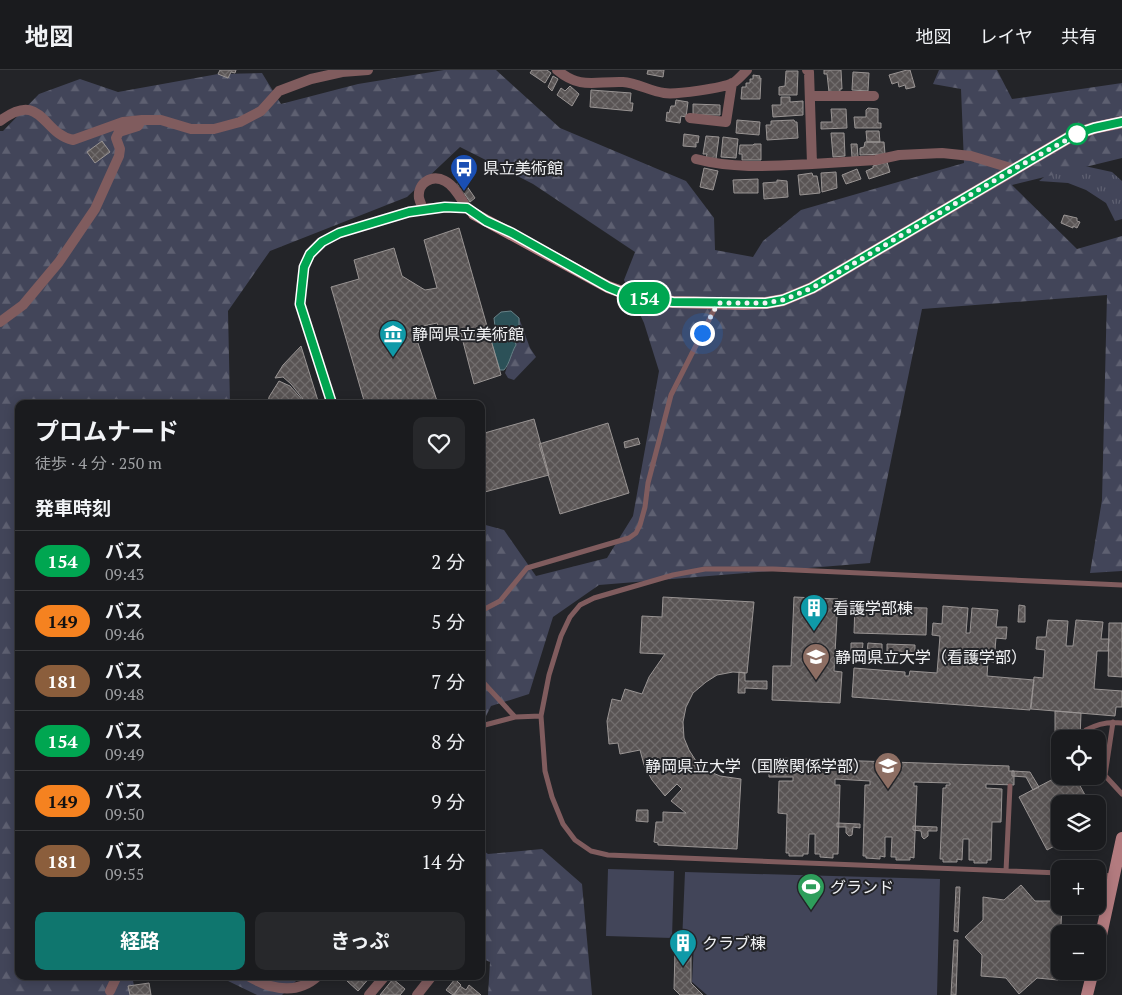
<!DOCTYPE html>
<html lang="ja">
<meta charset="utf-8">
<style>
body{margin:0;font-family:"PT Serif","Noto Sans JP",serif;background:#27282b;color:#f1f3f6;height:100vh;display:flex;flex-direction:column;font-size:19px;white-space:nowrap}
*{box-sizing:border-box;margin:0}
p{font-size:16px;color:#9fa1a4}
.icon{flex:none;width:28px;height:28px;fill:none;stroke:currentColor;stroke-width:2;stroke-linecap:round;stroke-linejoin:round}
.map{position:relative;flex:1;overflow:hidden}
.drawer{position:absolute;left:15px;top:330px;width:470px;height:580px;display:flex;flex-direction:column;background:#1a1b1e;border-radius:10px;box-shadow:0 2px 12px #0003,0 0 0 1px #38393c}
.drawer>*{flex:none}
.badge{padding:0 10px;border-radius:16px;font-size:18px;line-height:32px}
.controls{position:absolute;left:1051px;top:660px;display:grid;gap:10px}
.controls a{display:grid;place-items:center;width:55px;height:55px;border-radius:10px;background:#1a1b1e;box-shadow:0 2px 12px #0003,0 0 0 1px #38393c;font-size:25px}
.you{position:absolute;width:25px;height:25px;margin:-12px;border:4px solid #fff;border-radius:50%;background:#1a73e8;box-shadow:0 0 0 8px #1a73e833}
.map>.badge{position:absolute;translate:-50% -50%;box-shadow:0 0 0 2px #fff}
h2{padding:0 20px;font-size:19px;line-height:45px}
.round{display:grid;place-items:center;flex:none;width:52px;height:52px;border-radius:10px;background:#27282b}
.summary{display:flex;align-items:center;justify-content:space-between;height:85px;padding:0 20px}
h1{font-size:24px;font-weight:700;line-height:38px}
.action{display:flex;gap:10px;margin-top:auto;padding:10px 20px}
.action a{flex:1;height:58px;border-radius:10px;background:#0f766e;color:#fff;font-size:20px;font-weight:700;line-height:58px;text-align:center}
.action a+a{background:#27282b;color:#f1f3f6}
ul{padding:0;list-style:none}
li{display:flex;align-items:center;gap:15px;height:60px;padding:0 20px;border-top:1px solid #38393c}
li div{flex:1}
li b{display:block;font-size:19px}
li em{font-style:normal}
li .badge{min-width:55px;font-weight:700;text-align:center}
header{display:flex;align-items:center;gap:30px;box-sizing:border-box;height:70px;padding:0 25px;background:#1a1b1e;border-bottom:1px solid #38393c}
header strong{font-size:24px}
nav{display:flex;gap:28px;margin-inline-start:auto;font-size:18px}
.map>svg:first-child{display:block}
</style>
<header>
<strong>地図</strong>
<nav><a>地図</a><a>レイヤ</a><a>共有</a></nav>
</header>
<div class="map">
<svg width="1122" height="925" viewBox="0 0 1122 925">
<defs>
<pattern id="grass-tufts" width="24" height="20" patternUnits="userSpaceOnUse" patternTransform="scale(1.25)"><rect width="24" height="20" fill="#424559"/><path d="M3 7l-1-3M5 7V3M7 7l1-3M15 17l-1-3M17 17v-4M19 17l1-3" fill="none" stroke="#5e6071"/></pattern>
<pattern id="forest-firs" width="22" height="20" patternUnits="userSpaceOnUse" patternTransform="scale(1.25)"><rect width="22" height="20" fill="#424559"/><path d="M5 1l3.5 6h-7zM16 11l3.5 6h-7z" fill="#5e6071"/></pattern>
<pattern id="building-cross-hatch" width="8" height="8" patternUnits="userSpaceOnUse" patternTransform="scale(1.25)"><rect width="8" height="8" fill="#595454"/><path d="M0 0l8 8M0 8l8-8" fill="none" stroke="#716d6d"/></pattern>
</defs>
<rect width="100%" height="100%" fill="#232428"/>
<path fill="url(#grass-tufts)" d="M1080 95 1112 102 1122 111V149L1115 151 1106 133 1086 120 1068 113 1039 111 1054 99Z"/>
<path fill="url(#forest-firs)" d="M444 0H496L560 58 686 111 714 148 715 180 753 187 763 171 801 140 964 93 961 19 933 14 939 0H997L1012 29 1122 13V88L1012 115 1077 179 1122 166V501L1090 503 1102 430 1107 225 922 239 870 493 599 515 553 547 529 624 491 636 481 656 482 454 504 460 536 506 607 488 633 446 659 301 644 253 624 210 635 182 533 114 460 77 407 127 270 181 228 241 230 334H19V906H132L136 925H0V61H3L39 24 80 9 118 22 218 4 262 3 281 34 358 14Z
M519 248 530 278 536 287 514 310 508 308 505 303 511 284 516 275 514 266 519 258Z
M481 779 488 784 542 779 582 814 592 925H488L490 892 481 888Z
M229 906H301L282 925H257L226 910Z"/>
<path fill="#424559" d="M608 799 674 801 672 868 606 866Z
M685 802 940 809 937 925H707L692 912 694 873 682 872Z"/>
<path fill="#2c5158" stroke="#678187" d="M511 241 519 248V258L514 266 516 275C511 283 510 293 504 300H500L488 261 495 257 494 248 501 242Z"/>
<path fill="url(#building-cross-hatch)" stroke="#999493" d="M220 0H236L235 3 231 2 228 8 218 4Z
M532 0H547L551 3 545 13 530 3Z
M648 0H664L663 7 647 4Z
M824 0H841L842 19H840V22H829L827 4H824Z
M907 0H910L915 17 906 19 905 15 899 17 898 12 892 14 889 5Z
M786 1H798L797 25H779V17L785 16Z
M853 2 869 3 868 21 852 20Z
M753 5 760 6 759 8H761L760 29H741L742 17H746V13H750V9H753Z
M553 6 558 9 552 21 548 17Z
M570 16 579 24 572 36 557 25 561 18 565 21Z
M591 20 631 23 630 33H633L632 41 590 37Z
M781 27H790V32L803 31V45L773 47 772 35H781Z
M676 30 688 32 686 47 681 46 680 53 666 51 667 42 669 43 671 36H675Z
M693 34 720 35V45H693Z
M868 38 878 39V53H881V58H855L854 47H866V40Z
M831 39H846L847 58 821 59V52H832Z
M737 50 760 52 759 65 736 63Z
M794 50 795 52H797L798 68 767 70 766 55H771V51Z
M866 61H879L880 72H867Z
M831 63H844L845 86 833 87Z
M684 64 699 66 698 73 696 72V77L683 76Z
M706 66 719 67 716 89 706 88 707 84H703Z
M723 67 738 69 736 88 721 87Z
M102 71 110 82 95 93 87 82Z
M865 72H884L885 84 860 85V78L864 77Z
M754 74H761V90H742V84H739L740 75H753Z
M851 74H857L858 87H852Z
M887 92 890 102 869 109 866 101 873 98V96Z
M704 98 718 101 713 120 700 117Z
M857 99 861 109 846 114 842 105Z
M836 102 837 118 822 122 821 103Z
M812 103 813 106H817L820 123 800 125 798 105Z
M462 109 475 128 470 132 457 113Z
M758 109V123H734L733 110Z
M777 110 787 111 788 127 764 129 763 113 777 112Z
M1064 145 1077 148V151L1080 152 1077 158 1073 156V158L1061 153Z
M459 158 501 305 474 314 461 264 444 269 437 253 423 256 426 266 416 267 438 334H365L331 217 359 209 354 190 394 178 402 206 425 220 437 218 424 170Z
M301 276 319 334H307L291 314 283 307 275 308 283 295Z
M279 311 290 316 306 334H268L269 327Z
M534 349 549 405 481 423V364Z
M608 353 629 423 560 444 539 374Z
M638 368 640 374 625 378 624 372Z
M663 527 754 532 747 603 733 602 717 605 706 612 693 623 686 637 683 652 684 668 689 680 696 691 706 700 720 706 741 709 737 779 658 775V773L654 772 656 752H663V742L686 743 671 731 682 719 677 714 665 726 652 710 644 695 640 680 620 684 618 673 609 674 607 651 612 629 621 631 625 619 642 624 649 607 665 584 640 583 642 546 662 547Z
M794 527 838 529 834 601 842 602 840 633 772 630 773 596H791Z
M866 531H889V537L927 538 926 565 854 563 855 534H866Z
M1019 535 1025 536V552H1018Z
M943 536 968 538 966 563H970L972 538 998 540 996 557H1007L1006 569 996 568 994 592 988 591 987 606 1034 610 1030 640 852 627 854 598 905 602V606H909L910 601 937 603 940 566 932 565 933 553 942 554Z
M1048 550 1068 551 1066 576H1073L1076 550 1103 552 1101 569H1109L1108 581H1097L1094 619 1122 621V637H1116L1115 646 1031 639 1034 607 1043 608 1045 580 1036 579 1037 567H1046Z
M1109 553H1122V607L1108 606Z
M851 573H863L862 583H851Z
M868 573 882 574V584L867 583Z
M887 574 915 575V585H887Z
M739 602 745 603V611H767V619L745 618V623H738Z
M1055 641 1081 643 1080 669H1060V706H1079V714L1055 708Z
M775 688 1009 696V701H1014V715L986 714V718L1002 719 1001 752H992L991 790H987V793H974V790H969V769H963L962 790 957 789V792H943V789H940L943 718H946V715H950V713L914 712V716H917L914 788 910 787V790H896V787H891L892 767H885V787L880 786V789L866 788V786H863L865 715H870V711L835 709V715H840L838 784H833V788L820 787V784H815V764H809L808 784H803V786H789V783H786L787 744 778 743 779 711H793V707H769V694H775Z
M1012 701 1030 702 1039 717 1033 720 1026 707 1012 706Z
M1055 708 1079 714 1090 734H1060V771H1064L1047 780 1019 727Z
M637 740H648V752L636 751Z
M837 753 860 754V758L853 757 852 765 849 766 846 763V757H837Z
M913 756 937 757V761H928V766L924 769 922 767 921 761 913 760Z
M1021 815 1035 831H1060V836H1062L1061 855 1069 864H1060L1058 910 1037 908 1019 924 1006 908 981 906 982 885 965 867 983 850V827L1004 830Z
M956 817H960L958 862 954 861Z
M954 870H958L956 925H951Z
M687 878H691V913L703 925H680L674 919 675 881H687Z
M351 906H371L358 921 347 911Z
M393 909 405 919 400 925H380Z
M455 909 461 915 453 925 446 920Z
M149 913 151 925H130L128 916Z
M469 915 481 925H454L460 916 466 920Z"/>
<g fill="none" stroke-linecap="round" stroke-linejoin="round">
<path stroke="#805c5e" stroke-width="5" d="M332 334 300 234 304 197 310 184 322 172 339 163 423 140
M481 541 500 531 527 498 629 468 636 463 640 455 645 437 648 413 671 325 717 234
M481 610 515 647
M481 656 515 647 541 646
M1085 669 1086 660C1097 654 1109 651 1122 653
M1098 698 1122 724
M1105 705 1113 652
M1006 801 1010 716
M1060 803 608 785 591 781 575 770 563 754 552 727 545 701 541 646 549 605 561 566 570 547 580 535 594 528 673 505 705 499H773L1122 515
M1098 805 1114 806"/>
<path stroke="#805c5e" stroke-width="10" d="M557 0C581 20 595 11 623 12 637 13 650 21 664 23 675 25 723 18 733 13 738 10 743 4 747 0
M807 0 809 2 812 94 876 90 899 85 942 83 971 86 1014 99
M811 26H874
M690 48 726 52 732 13
M0 51C42 19 42 64 73 70L123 52 142 50H161L191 59H214L240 52 261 41 279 21 311 9 342 2 368 0
M696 89C734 99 772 96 812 94
M467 138C461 129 455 116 445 111 432 104 417 113 419 128 420 132 422 136 423 139L445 137 467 138 474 144
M0 252 23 235 59 192 95 139 119 86 120 79 116 68 119 62 138 56 141 51
M248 906C272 920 297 925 318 906
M110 921 117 906
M369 925 385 906
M417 925 432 906"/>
<path stroke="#b37b7f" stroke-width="12" d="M474 144 608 217 630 225 650 229 673 232 744 234 766 233 783 230 812 218 1073 65 1094 58 1122 52
M1098 879 1122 768
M1087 925 1093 901"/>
</g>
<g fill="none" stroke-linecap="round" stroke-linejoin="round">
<defs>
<path id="line" d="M332 334 300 234 304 197 310 184 322 172 339 163 409 142 445 137 467 138 486 151 512 163 608 217 630 226 640 228 673 232 766 233 783 230 812 218 1073 65 1094 58 1122 52"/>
</defs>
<use href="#line" stroke="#fff" stroke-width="11"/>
<use href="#line" stroke="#00a651" stroke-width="8"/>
<path stroke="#f1f2f4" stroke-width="5" stroke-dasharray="0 9" d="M702 263 718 233H766L783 230 812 218 1014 99 1077 64"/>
</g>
<defs>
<symbol id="bus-pin" viewBox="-11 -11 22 30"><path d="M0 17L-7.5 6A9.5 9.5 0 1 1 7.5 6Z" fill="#1a4fb4" stroke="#232428"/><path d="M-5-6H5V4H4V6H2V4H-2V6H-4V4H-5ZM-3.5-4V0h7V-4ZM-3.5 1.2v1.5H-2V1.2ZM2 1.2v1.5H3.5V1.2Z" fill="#fff"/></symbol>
<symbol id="museum-pin" viewBox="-11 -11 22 30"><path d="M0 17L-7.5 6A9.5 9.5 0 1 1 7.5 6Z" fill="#0f9aa8" stroke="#232428"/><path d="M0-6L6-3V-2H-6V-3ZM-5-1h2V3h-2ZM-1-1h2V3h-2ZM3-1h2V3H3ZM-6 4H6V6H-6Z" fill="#fff"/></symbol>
<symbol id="building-pin" viewBox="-11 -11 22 30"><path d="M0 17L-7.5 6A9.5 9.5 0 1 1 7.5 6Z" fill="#0f9aa8" stroke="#232428"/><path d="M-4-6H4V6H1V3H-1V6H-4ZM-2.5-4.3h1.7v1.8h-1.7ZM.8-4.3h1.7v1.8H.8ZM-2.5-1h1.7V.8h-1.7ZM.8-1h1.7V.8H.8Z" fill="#fff"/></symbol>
<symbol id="university-pin" viewBox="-11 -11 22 30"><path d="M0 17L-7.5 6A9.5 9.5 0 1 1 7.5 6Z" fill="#8d6e63" stroke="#232428"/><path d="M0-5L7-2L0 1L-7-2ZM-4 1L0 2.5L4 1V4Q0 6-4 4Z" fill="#fff"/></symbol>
<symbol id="stadium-pin" viewBox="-11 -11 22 30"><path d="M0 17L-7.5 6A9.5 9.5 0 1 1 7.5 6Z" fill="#2e9e5b" stroke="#232428"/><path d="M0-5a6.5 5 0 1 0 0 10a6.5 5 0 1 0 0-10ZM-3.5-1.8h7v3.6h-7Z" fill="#fff"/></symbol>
</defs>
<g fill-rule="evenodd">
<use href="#bus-pin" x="448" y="82" width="32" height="43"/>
<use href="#museum-pin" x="377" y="248" width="32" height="43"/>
<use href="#building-pin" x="798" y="522" width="32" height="43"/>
<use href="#university-pin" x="800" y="571" width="32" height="43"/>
<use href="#university-pin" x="872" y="680" width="32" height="43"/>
<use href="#stadium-pin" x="795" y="801" width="32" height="43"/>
<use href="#building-pin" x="667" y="857" width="32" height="43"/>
</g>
<circle fill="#fff" stroke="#00a651" stroke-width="2.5" cx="1077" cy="64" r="10"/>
<g text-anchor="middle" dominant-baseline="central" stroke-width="4" stroke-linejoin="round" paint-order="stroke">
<g font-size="16" fill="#f1f2f4" stroke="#232428" text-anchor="start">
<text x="483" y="98">県立美術館</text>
<text x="412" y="264">静岡県立美術館</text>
<text x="833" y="538">看護学部棟</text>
<text x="835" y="587">静岡県立大学（看護学部）</text>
<text x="869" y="696" text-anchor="end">静岡県立大学（国際関係学部）</text>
<text x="830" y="817">グランド</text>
<text x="702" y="873">クラブ棟</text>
</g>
</g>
</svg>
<div class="controls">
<a><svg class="icon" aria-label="locate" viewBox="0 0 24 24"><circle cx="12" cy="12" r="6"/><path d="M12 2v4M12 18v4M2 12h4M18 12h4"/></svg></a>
<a><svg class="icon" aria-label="layers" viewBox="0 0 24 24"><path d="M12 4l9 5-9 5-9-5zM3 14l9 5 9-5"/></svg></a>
<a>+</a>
<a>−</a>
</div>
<div class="you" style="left:702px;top:263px"></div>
<b class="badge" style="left:644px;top:228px;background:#00a651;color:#fff">154</b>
<section class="drawer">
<div class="summary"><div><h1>プロムナード</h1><p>徒歩 · 4 分 · 250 m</p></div><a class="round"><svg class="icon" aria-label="heart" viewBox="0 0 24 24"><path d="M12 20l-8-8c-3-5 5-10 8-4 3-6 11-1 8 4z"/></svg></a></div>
<h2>発車時刻</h2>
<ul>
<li><span class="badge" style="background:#00a651;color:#fff">154</span><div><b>バス</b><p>09:43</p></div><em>2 分</em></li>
<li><span class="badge" style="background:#f58220;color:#111">149</span><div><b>バス</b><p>09:46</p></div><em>5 分</em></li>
<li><span class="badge" style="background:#8b5e3c;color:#fff">181</span><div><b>バス</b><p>09:48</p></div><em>7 分</em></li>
<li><span class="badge" style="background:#00a651;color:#fff">154</span><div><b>バス</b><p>09:49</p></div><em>8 分</em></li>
<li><span class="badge" style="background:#f58220;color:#111">149</span><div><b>バス</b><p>09:50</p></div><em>9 分</em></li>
<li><span class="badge" style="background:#8b5e3c;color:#fff">181</span><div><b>バス</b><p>09:55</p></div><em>14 分</em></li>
</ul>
<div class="action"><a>経路</a><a>きっぷ</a></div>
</section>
</div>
